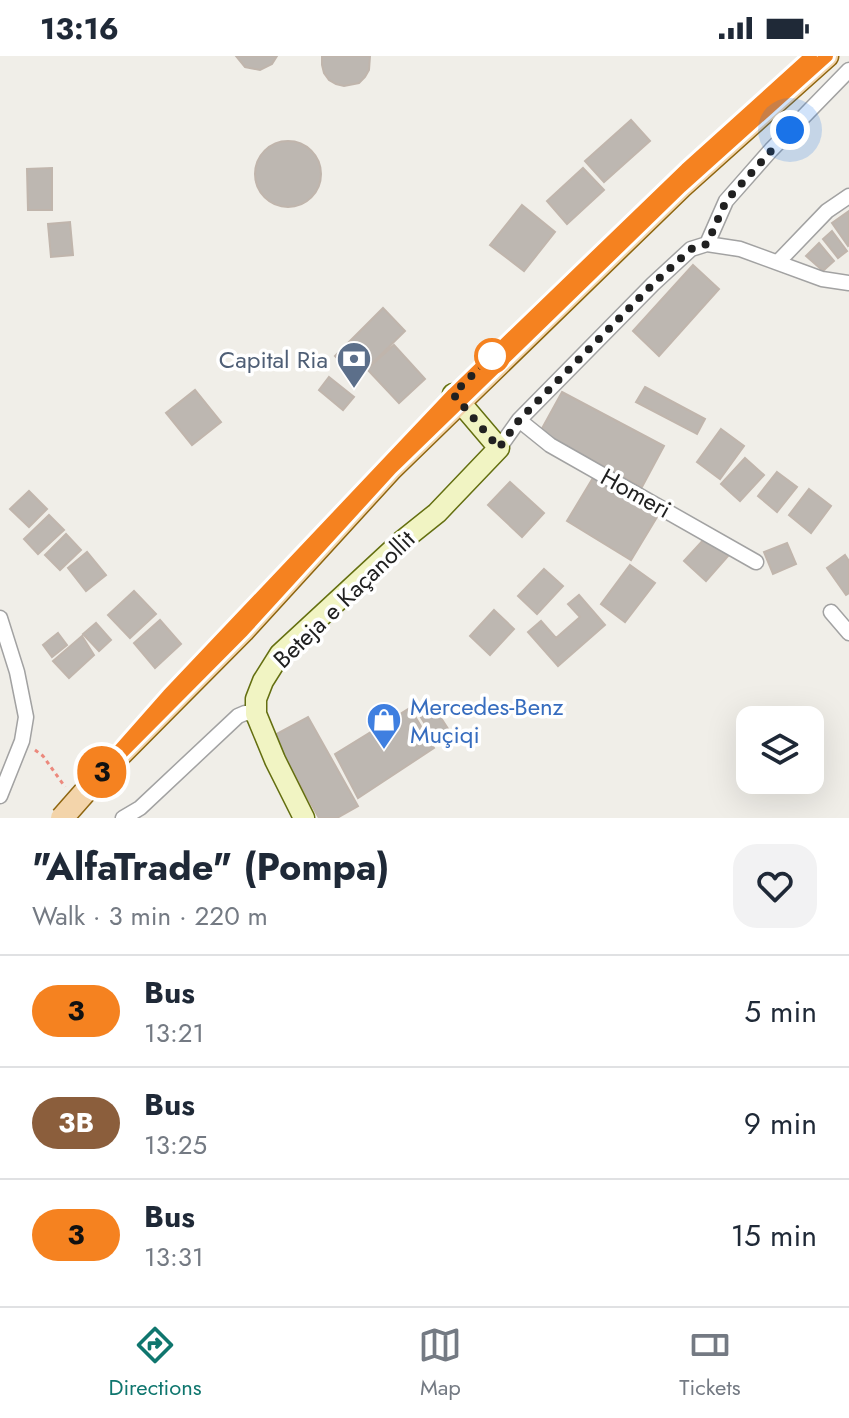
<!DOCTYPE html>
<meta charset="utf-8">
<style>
body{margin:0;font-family:Jost,sans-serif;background:#f2f2f3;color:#1f2937;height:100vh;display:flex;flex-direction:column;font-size:30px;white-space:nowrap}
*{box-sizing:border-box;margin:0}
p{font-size:26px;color:#747a83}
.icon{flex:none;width:44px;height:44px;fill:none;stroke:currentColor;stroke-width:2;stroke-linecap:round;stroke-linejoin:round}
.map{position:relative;height:762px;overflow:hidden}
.panel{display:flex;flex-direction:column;background:#fff;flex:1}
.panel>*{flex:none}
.badge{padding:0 16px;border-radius:26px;font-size:28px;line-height:52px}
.tools{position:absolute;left:736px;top:650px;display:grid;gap:16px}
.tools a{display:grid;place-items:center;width:88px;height:88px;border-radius:16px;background:#fff;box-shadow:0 8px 32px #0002;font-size:40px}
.you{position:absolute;width:40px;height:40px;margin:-20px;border:6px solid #fff;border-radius:50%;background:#1a73e8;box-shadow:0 0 0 12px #1a73e833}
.map>.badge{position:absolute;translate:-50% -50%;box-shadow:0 0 0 4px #fff}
.round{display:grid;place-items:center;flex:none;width:84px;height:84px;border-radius:24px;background:#f2f2f3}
.summary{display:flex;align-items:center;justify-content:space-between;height:136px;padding:0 32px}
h1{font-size:38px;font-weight:700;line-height:60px}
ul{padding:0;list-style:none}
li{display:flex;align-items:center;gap:24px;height:112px;padding:0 32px;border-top:2px solid #e0e1e3}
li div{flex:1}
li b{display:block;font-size:30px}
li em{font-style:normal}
li .badge{min-width:88px;font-weight:700;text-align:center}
.status{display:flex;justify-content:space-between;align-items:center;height:56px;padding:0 40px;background:#fff;direction:ltr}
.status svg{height:22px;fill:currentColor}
.tab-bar{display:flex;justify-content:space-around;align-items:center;height:112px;border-top:2px solid #e0e1e3;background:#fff;font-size:22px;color:#747a83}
.tab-bar a{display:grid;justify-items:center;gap:4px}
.tab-bar .selected{color:#0f766e}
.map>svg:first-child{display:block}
</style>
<div class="status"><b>13:16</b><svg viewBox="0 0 49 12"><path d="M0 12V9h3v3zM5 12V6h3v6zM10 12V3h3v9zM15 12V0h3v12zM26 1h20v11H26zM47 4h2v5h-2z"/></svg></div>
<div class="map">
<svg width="849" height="762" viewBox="0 0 849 762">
<rect width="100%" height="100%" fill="#f0eee8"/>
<path fill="#bdb7b1" stroke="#c0b5ac" stroke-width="2" d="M236 0H277L272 8 260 14 245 11Z
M322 0H370L369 14 365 21 359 27 344 30 336 28 329 24 324 17 322 9Z
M631 64 650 85 604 126 585 105Z
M255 118a33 33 0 1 1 66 0a33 33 0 1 1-66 0Z
M52 112V154H28L27 113Z
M583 112 604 134 567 168 547 145Z
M522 149 555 176 524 215 490 189Z
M849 155V189L848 190 832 167Z
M70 166 73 199 51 201 48 168Z
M832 175 847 195 838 202 823 183Z
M819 187 834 205 823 215 806 200Z
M693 209 719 233 659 300 633 275Z
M383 252 405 275 357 322 335 300Z
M394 289 425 323 399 347 367 313Z
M329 321 354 341 343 354 319 334Z
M645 331 705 363 697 378 636 346Z
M195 334 221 366 192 389 166 357Z
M562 336 664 390 642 431 540 376Z
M721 373 744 390 720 423 697 406Z
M745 402 764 419 740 445 721 428Z
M777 416 797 431 777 456 758 440Z
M596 417 660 456 631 504 567 465Z
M510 426 544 457 522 481 488 449Z
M809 433 831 450 811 477 789 459Z
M29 435 47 453 29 471 10 453Z
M49 459 64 474 38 498 24 483Z
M66 478 81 494 60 514 45 499Z
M707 480 728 500 706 525 684 505Z
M787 487 796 508 773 518 764 496Z
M87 496 106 519 86 535 68 512Z
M845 499 849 505V537L846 539 827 512Z
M630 509 655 527 625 566 601 548Z
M544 513 563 530 537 558 518 540Z
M134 535 156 558 130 582 108 559Z
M579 539 605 569 558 610 528 576 541 565 556 582 580 561 568 548Z
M494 554 514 573 490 599 470 580Z
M160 564 181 588 155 612 134 587Z
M96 567 111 584 99 595 83 578Z
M58 577 67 589 52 601 43 589Z
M82 580 94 599 69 622 53 605Z
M434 651 452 679 438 688 420 660Z
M410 652 434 692 358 742 335 698Z
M308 661 358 750 337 762H319L273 680Z"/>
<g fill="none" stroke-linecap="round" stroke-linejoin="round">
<defs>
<path id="street" d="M707 188 726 145 771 94 849 14
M778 206 827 155 849 140
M519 364 550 389 756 506
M499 392 519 364 653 228 691 193 707 188 740 193 822 223 849 227
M831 556 849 577
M0 562 17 616 26 661 22 685 0 740
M123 762 140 752 238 660 245 657 256 658"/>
<path id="secondary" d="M304 762 275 704 256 658V643L263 625 280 598 402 485 437 457 499 392 453 338"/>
<path id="primary" d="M99 720 243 575 391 413 681 131 827 0"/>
</defs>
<use href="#street" stroke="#a2a2a2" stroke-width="17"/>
<use href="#secondary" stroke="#646f10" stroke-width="23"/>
<use href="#primary" stroke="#8e650f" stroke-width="25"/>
<path stroke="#ec897d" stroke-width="3" stroke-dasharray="4 4" stroke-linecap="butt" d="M35 694 43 700 65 731"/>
<use href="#street" stroke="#fff" stroke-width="14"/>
<use href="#secondary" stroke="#f1f4c3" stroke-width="20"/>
<use href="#primary" stroke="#f3d4aa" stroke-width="22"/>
<defs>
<path id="primary-bridge" d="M62 762 99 720"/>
</defs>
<use href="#primary-bridge" stroke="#8e650f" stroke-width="25" stroke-linecap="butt"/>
<use href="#primary-bridge" stroke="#f3d4aa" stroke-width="22"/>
</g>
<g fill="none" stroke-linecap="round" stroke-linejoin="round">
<defs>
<path id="line" d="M811 0 686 113 453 338 168 639 108 707 99 720 243 575 391 413 681 131 827 0"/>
</defs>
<use href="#line" stroke="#fff" stroke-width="18"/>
<use href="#line" stroke="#f58220" stroke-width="12"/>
<path stroke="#212121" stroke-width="8" stroke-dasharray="0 14.4" d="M492 300 453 338 499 392 519 364 653 228 691 193 707 188 726 145 790 74"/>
</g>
<defs>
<symbol id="bank-pin" viewBox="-11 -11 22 30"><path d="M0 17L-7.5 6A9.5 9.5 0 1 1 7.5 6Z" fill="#5c6f8a" stroke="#fff"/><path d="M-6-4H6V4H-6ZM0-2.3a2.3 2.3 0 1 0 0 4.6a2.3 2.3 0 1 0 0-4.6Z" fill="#fff"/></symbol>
<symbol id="shop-pin" viewBox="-11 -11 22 30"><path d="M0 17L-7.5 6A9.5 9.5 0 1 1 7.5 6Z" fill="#3f7fe0" stroke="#fff"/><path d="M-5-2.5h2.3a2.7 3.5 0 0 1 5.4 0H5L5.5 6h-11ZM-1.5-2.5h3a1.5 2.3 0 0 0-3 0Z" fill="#fff"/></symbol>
</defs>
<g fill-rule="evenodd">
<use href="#bank-pin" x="334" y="283" width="40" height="54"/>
<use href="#shop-pin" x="364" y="644" width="40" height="54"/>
</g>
<circle fill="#fff" stroke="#f58220" stroke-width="4" cx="492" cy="300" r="16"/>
<g text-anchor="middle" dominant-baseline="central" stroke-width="7" stroke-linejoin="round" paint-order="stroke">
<g font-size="24" fill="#4e5e75" stroke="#fff" text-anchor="end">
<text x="328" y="303">Capital Ria</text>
</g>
<g font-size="24" fill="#212121" stroke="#fff">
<text transform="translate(636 437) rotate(29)">Homeri</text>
<text transform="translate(344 543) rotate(-44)">Beteja e Kaçanollit</text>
</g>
<g font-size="24" fill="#366cbe" stroke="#fff" text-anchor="start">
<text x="410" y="650">Mercedes-Benz<tspan x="410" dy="28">Muçiqi</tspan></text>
</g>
</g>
</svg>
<div class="tools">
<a><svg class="icon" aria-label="layers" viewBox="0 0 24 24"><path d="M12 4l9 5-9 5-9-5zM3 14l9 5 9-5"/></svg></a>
</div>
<div class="you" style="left:790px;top:74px"></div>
<b class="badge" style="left:102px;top:716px;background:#f58220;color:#111">3</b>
</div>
<section class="panel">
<div class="summary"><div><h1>&quot;AlfaTrade&quot; (Pompa)</h1><p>Walk · 3 min · 220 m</p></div><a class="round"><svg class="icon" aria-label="heart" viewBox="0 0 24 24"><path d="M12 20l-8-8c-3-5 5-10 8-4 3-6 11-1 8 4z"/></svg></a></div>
<ul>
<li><span class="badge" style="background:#f58220;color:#111">3</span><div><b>Bus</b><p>13:21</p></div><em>5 min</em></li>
<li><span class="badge" style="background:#8b5e3c;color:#fff">3B</span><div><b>Bus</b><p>13:25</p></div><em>9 min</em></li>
<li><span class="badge" style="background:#f58220;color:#111">3</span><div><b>Bus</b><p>13:31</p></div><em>15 min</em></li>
</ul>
</section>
<nav class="tab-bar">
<a class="selected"><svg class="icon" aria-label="directions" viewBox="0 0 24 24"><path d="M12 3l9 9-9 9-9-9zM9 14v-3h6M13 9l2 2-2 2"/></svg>Directions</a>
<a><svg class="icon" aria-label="map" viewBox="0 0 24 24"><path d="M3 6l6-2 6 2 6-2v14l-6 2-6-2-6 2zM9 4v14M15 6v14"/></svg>Map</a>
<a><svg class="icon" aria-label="tickets" viewBox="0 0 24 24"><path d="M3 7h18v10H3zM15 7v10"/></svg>Tickets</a>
</nav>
